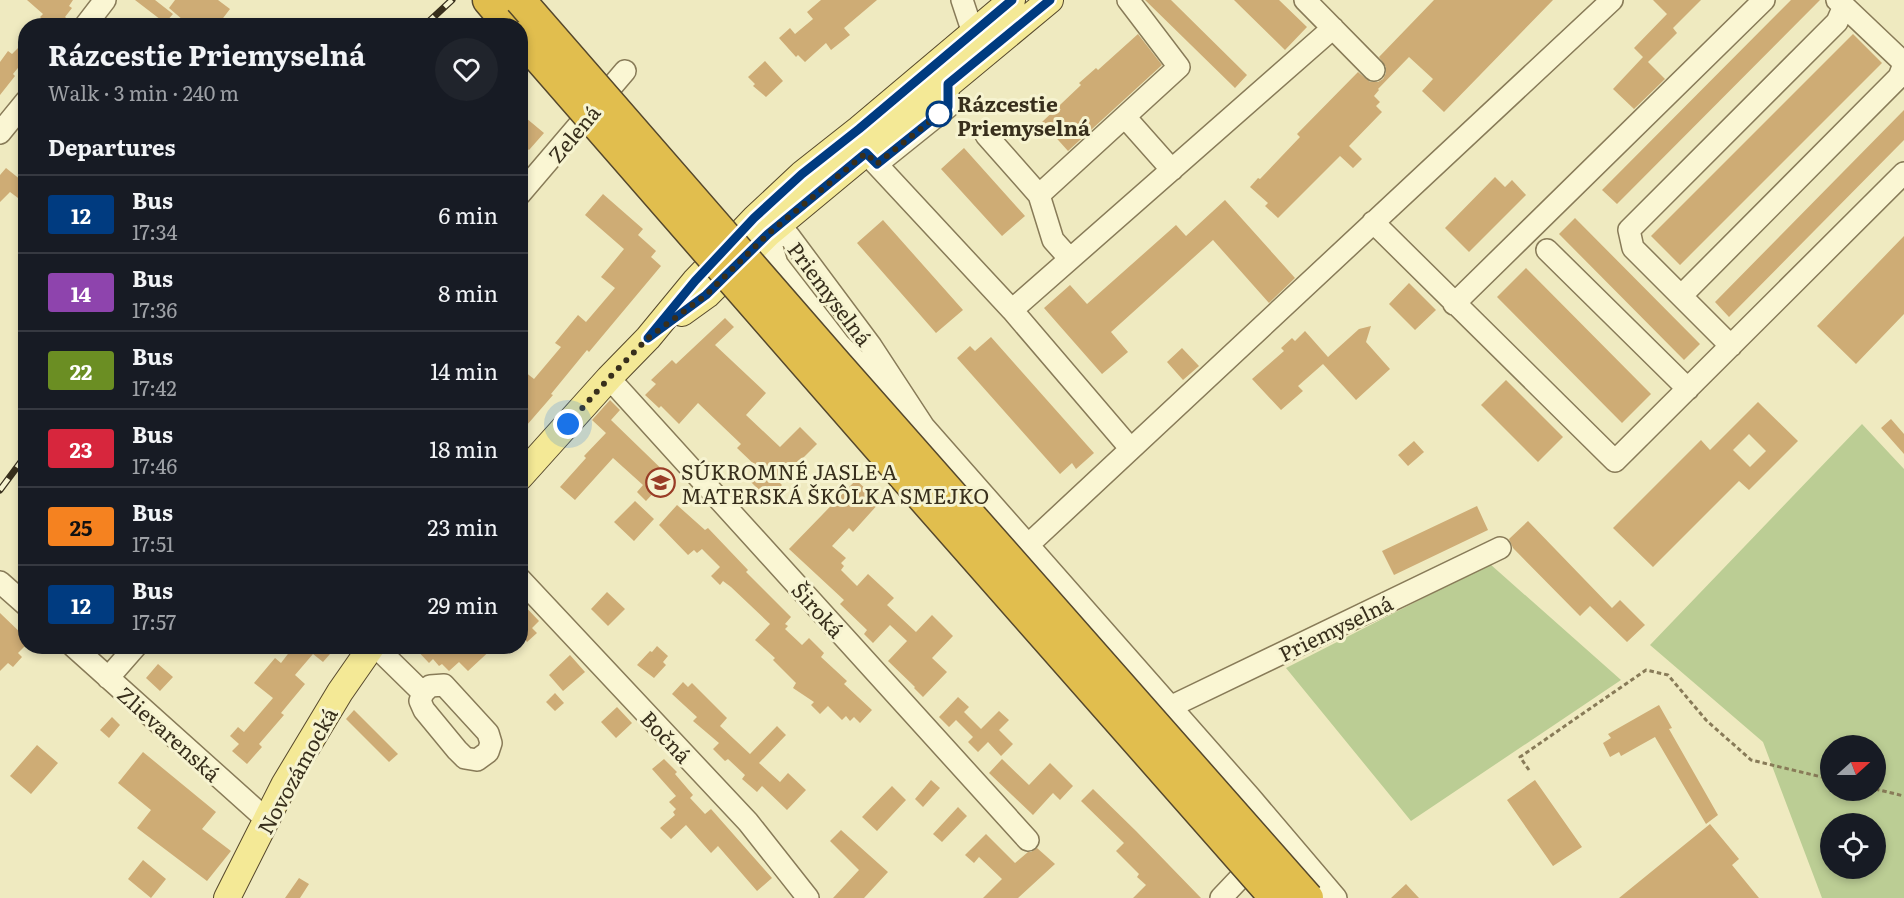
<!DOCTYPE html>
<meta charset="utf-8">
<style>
body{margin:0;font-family:Literata,serif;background:#20242c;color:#f1f3f6;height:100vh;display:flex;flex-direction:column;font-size:22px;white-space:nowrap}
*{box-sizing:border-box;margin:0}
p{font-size:20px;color:#9ea1a6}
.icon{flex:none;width:33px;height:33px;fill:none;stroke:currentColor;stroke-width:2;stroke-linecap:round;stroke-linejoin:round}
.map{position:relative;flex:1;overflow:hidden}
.side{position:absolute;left:18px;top:18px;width:510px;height:636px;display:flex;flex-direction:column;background:#171b24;border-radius:24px;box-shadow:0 3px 9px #0003}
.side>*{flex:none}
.badge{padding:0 12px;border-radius:4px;font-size:21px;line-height:39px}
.needle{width:39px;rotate:69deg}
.buttons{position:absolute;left:1820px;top:735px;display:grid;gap:12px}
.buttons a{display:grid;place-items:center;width:66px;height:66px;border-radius:50%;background:#171b24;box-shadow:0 3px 9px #0003;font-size:30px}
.you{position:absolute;width:30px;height:30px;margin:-15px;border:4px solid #fff;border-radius:50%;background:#1a73e8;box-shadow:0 0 0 9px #1a73e833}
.map>.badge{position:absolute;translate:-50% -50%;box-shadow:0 0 0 3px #fff}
h2{padding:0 30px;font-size:22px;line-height:54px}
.round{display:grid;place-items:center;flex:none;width:63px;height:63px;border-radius:32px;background:#20242c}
.summary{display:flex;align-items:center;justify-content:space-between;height:102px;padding:0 30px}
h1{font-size:28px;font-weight:700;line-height:45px}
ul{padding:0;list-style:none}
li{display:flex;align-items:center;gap:18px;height:78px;padding:0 30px;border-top:2px solid #363941}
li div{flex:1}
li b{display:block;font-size:22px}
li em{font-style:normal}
li .badge{min-width:66px;font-weight:700;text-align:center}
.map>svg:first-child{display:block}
</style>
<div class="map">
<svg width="1904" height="898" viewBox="0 0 1904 898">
<rect width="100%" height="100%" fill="#efeac0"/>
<path fill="#bbcd94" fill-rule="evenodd" d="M1862 424 1904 469V898H1822L1763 742 1650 645ZM1830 746H1875V790H1830ZM1830 824H1875V868H1830Z
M1490 564 1621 680 1411 821 1286 668Z"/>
<path fill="#ceac75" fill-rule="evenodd" d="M27 0H73L69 6 72 8 65 17 73 24 72 26H38L43 20 40 17 43 14Z
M135 0H155L173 14 165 23Z
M175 0H218L230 9 217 26H190L169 8Z
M821 0H877L844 28 850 35 831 50 826 43 805 62 798 55 796 57 779 38 790 28 795 34 813 19 807 12Z
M1145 0H1171L1247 75 1235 88Z
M1234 0H1279L1307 27 1285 50Z
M1434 0H1553L1444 112 1422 91 1433 79 1409 57 1378 89 1379 90 1374 96 1380 102 1376 106 1382 112 1349 146 1362 159 1353 168 1340 156 1278 218 1265 206 1268 203 1250 187 1258 178 1260 179 1300 137 1297 134 1358 72 1370 82H1378L1383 79 1386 73V67L1379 57Z
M1653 0H1701L1673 28 1677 33 1648 62 1665 79 1634 109 1613 89 1643 57 1634 48 1667 14Z
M1791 0H1820L1617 204 1602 190Z
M1138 34 1162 65 1068 151 1042 122 1081 85 1079 83 1096 68 1098 70Z
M1853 34 1882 63 1680 265 1651 236Z
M26 40V58L13 74 15 76 0 95V62L8 51 12 54Z
M765 61 783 81 766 97 753 86 755 84 748 77Z
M1904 110V140L1729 317 1715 302Z
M520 113 544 133 529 150 520 143Z
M964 148 1025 216 1002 236 941 169Z
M6 168 26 184V204L10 192 0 202V175Z
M1495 177 1505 187 1512 180 1526 195 1469 252 1445 228Z
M603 194 643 229 638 235 656 251 651 257 661 266 589 352 587 350 551 394 553 395 520 433V368L534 379 561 347 555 343 578 315 586 322 615 288 601 277 624 249 585 215Z
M1225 200 1295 278 1269 303 1213 240 1111 332 1128 352 1102 374 1044 308 1070 285 1087 304 1176 225 1186 236Z
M1575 218 1700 344 1684 360 1559 234Z
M883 220 963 310 936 333 857 243Z
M1904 236V314L1856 364 1817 326Z
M1526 268 1651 394 1622 423 1497 297Z
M1409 283 1436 310 1415 330 1389 304Z
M725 318 734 327 715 345 766 393 746 415 780 447 800 427 817 444 779 482 782 485 768 499 749 480 759 469 737 448 741 444 698 403 679 424 661 406 659 408 645 395 656 384 651 380 672 360 676 364Z
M1371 326 1366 342 1390 369 1356 400 1323 364 1298 386 1303 391 1281 410 1252 379 1284 351 1281 348 1292 338 1295 341 1305 331 1328 357 1359 329Z
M991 337 1094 453 1076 469 1072 463 1060 474 957 358 970 346 975 351Z
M1182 348 1199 366 1183 380 1167 362Z
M1506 380 1563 437 1538 462 1481 405Z
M610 400 620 410 611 420 675 482 663 494 657 489 646 501 637 492 643 485 613 458 575 500 560 487 586 458 584 456 606 433 592 420Z
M1758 402 1798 441 1749 490 1739 481 1653 567 1613 528 1701 440 1710 450ZM1749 434 1766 451 1750 467 1733 450Z
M1891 419 1904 434V454L1881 428Z
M1414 441 1424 452 1408 466 1398 455Z
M856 480 880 502 853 532 849 528 832 546 846 558 841 563 844 566 841 570 857 586 868 574 894 598 887 605 916 632 932 615 953 636 932 658 947 672 923 697 914 688 915 687 888 661 907 641 890 625 873 643 864 634 867 630 840 604 844 600 789 549Z
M635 501 654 519 634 541 614 522Z
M677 505 705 530 708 528 748 570 746 572 791 617 785 624 788 626 785 629 802 645 809 638 824 653 821 657 847 681 844 684 872 710 860 723 854 717 850 721 846 716 842 720 828 706 820 714 811 705 814 702 793 688 796 683 773 660 775 658 755 640 770 624 731 587 723 581 720 585 711 576 720 567 702 549 697 553 694 550 688 555 659 525Z
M1477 506 1488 530 1394 575 1382 551Z
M1528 521 1612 608 1620 600 1645 625 1627 642 1590 606 1580 616 1513 548 1509 539Z
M607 592 625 609 608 626 591 609Z
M520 601 539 621 532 628 537 633 527 642 523 636 520 638Z
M0 613 26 638V645L18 653 22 657 13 667 8 663 0 671Z
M294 646H321L330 654 323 662 313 654 295 675 305 684 281 713 284 715 259 744 262 747 247 764 232 751 239 744 230 736 238 727 244 732 273 698 254 683 275 658 281 663Z
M413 646H495L468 671 459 662 449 671 442 664 439 666 433 659 429 663Z
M657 646 668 656 663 662 666 665 654 678 637 665 650 651 652 652Z
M570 655 585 672 563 691 549 675Z
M158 664 173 677 160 691 146 678Z
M683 682 688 687 692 683 727 718 720 726 750 754 777 726 786 735 759 763 780 782 788 773 806 790 787 810 762 786 757 792 742 779 745 775 728 759 725 761 713 749 719 743 693 721 697 717 672 694Z
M555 693 564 703 555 711 546 702Z
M958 697 969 707 964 712 981 729 999 711 1009 720 999 730 1013 744 1001 756 988 742 978 752 968 742 973 737 956 720 949 727 939 717Z
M1659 705 1672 728 1669 729 1718 815 1706 824 1655 737 1621 756 1619 752 1610 757 1603 743 1611 738 1608 734Z
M617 707 632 723 616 738 601 722Z
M354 710 398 754 389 762 346 719Z
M112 717 120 725 109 738 100 730Z
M37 745 58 763 31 794 10 776Z
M143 752 216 812 202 829 231 851 207 881 137 828 151 810 118 783Z
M664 759 677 772 675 774 693 795 690 798 705 814 711 809 772 878 757 891 718 846 711 853 686 825 671 839 660 828 675 815 673 812 676 809 669 802 676 796 652 769Z
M1002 759 1029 785 1050 763 1073 786 1060 800 1053 793 1033 815 989 773Z
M931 780 940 788 923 807 915 799Z
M1535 780 1582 847 1553 866 1507 800Z
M892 786 906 800 877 831 862 817Z
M1093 789 1136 831 1201 898H1133L1146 885 1137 877 1139 874 1116 851 1124 843 1081 801Z
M958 807 967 816 942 842 933 834Z
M1710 824 1739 859 1732 865 1759 898H1619Z
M841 830 888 872 864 898H833L859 870 830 841Z
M986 834 1015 863 1028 852H1031L1037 848 1055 864 1018 898H983L1002 879 979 857 974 863 965 855Z
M143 860 166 879 151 898 128 879Z
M299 878 309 884 300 898H285Z
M1406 884 1419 898H1391Z"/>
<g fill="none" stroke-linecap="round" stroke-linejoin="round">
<defs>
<path id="minor" d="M962 0 973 33 983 45
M1305 0 1374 70
M1844 6 1904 63
M85 26 105 0
M1125 117 1172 170
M0 133 26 101
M986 135 1039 195 1053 240 1070 259
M866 153 1012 310 1130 448
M877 164 948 107V84
M520 194 625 71
M1039 195 1179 67 1128 0
M1373 222 1615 461 1904 173
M1547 250 1688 389
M1681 296 1899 77 1904 64
M1454 304 1764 0
M1012 310 1333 28
M1731 346 1633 248 1629 230 1837 22 1844 6 1837 0
M609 378 1028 840
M924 427 871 346 789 236 768 234 777 264 839 344 924 427 1250 797 1336 898
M1028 545 1612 0
M520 579 748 822 808 898
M0 582 26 605
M73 646 267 820
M375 646 423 693 430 686 444 685 488 733 491 743 488 752 477 760 465 758 457 750 424 710 420 701 423 693
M108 678 136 646
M1170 707 1500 548
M1221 898 1258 859"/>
<path id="major" d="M682 313 707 295 768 234 1050 0
M520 477 609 378 648 338 695 281 755 218 802 174 859 129 1012 0
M227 898 284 785 340 692 372 646"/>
<path id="highway" d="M488 0 510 26"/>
</defs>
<use href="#minor" stroke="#887b58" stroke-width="24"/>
<use href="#major" stroke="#56482c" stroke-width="28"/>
<use href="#highway" stroke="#56482c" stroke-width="33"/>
<path stroke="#887b58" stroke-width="3" stroke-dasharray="4.5 3" stroke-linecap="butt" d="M1529 770 1520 757 1646 670 1668 675 1706 720 1751 760 1830 779
M1875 789 1904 796"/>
<use href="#minor" stroke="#faf6d3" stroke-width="21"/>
<use href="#major" stroke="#f4e996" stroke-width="26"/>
<use href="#highway" stroke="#e1be4e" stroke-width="30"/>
<defs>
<path id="rail" d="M424 26 452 0
M0 490 26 455"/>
</defs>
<use href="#rail" stroke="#382f1c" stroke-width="7"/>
<use href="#rail" stroke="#f6f3d0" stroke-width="4.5" stroke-dasharray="14" stroke-linecap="butt"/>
<defs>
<path id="highway-bridge" d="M520 0 836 363 1308 898
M520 37 876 445 1275 898"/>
</defs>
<use href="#highway-bridge" stroke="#56482c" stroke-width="33" stroke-linecap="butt"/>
<use href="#highway-bridge" stroke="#e1be4e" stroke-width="30"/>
</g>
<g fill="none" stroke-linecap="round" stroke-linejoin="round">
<defs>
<path id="line" d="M1012 0 859 129 802 174 754 218 695 281 648 338 706 295 768 234 866 153 877 164 948 107V84L1050 0"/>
</defs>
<use href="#line" stroke="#fff" stroke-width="14"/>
<use href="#line" stroke="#003b80" stroke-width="9"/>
<path stroke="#382f1c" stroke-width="6" stroke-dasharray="0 10.8" d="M568 424 609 378 648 338 706 295 768 234 866 153 877 164 948 107 939 114"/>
</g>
<defs>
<symbol id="school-ring" viewBox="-11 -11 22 22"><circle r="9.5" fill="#f6f3d0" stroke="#993c26" stroke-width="1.5"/><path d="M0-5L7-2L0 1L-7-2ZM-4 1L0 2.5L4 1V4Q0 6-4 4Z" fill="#993c26"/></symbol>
</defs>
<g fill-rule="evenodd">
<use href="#school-ring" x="644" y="466" width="33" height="33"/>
</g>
<circle fill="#fff" stroke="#003b80" stroke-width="3" cx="939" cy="114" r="12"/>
<g text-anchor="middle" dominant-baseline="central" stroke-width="6" stroke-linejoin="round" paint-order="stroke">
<g font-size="21" font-weight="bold" fill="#382f1c" stroke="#f6f3d0" text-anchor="start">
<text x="957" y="102">Rázcestie<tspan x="957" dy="24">Priemyselná</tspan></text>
</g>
<g font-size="21" fill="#382f1c" stroke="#f6f3d0">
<text transform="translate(573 133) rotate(-50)">Zelená</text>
<text transform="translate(831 293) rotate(53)">Priemyselná</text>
<text transform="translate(819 609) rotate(48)">Široká</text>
<text transform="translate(1335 627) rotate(-26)">Priemyselná</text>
<text transform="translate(170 733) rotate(42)">Zlievarenská</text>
<text transform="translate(667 736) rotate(47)">Bočná</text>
<text transform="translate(296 770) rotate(-61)">Novozámocká</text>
</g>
<g font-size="21" fill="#382f1c" stroke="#f6f3d0" text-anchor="start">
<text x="681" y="470">SÚKROMNÉ JASLE A<tspan x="681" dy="24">MATERSKÁ ŠKÔLKA SMEJKO</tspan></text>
</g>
</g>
</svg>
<div class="buttons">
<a><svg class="needle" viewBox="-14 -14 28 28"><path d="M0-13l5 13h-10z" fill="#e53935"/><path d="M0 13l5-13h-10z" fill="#9ea1a6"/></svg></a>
<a><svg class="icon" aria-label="locate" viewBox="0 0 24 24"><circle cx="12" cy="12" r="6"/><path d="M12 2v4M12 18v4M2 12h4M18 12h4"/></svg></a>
</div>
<div class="you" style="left:568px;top:424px"></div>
<section class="side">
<div class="summary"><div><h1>Rázcestie Priemyselná</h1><p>Walk · 3 min · 240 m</p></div><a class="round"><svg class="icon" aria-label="heart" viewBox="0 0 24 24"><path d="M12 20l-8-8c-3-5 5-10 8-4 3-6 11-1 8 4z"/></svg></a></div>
<h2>Departures</h2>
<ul>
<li><span class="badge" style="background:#003b80;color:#fff">12</span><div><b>Bus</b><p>17:34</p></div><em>6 min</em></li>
<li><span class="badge" style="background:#8e44ad;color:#fff">14</span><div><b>Bus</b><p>17:36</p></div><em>8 min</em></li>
<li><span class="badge" style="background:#6b8e23;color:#fff">22</span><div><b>Bus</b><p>17:42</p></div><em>14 min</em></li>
<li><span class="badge" style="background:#d7263d;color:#fff">23</span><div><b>Bus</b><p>17:46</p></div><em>18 min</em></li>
<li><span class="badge" style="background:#f58220;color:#111">25</span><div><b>Bus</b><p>17:51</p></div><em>23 min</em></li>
<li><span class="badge" style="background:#003b80;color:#fff">12</span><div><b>Bus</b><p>17:57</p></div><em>29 min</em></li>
</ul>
</section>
</div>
